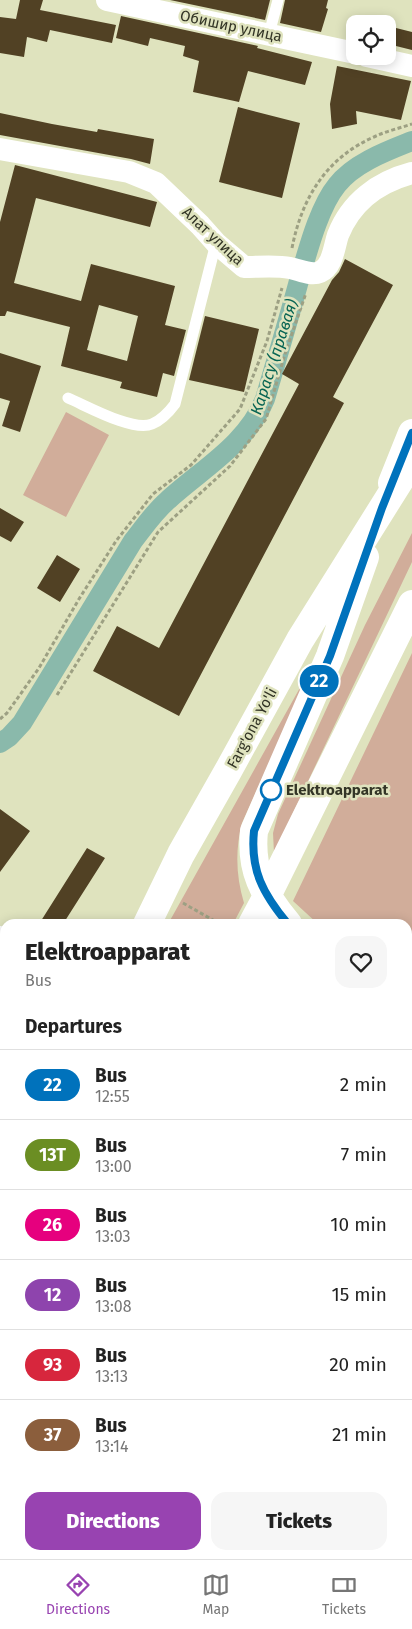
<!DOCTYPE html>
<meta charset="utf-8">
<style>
body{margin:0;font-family:"Fira Sans",sans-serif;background:#f6f6f6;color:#222;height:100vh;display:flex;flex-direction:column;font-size:19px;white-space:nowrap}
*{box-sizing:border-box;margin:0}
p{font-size:16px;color:#767676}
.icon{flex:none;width:28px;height:28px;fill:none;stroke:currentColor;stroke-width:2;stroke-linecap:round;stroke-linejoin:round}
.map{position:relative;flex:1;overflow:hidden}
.details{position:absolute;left:0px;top:919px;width:412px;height:641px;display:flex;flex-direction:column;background:#fff;border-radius:15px 15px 0 0;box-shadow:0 2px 12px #0003}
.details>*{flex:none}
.badge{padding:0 10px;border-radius:16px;font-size:18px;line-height:32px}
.tools{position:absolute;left:346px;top:15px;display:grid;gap:10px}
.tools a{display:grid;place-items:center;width:50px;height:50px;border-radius:10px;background:#fff;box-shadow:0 2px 12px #0003;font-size:25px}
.map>.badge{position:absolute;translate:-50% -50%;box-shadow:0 0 0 2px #fff}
h2{padding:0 25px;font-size:19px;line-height:45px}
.round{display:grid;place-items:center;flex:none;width:52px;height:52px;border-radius:15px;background:#f6f6f6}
.headline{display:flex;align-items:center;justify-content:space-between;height:85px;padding:0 25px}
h1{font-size:24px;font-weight:800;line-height:38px}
.cta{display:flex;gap:10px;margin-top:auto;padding:10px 25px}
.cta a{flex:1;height:58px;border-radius:15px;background:#9843b1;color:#fff;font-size:20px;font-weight:800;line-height:58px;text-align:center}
.cta a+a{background:#f6f6f6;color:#222}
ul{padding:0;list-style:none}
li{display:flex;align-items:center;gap:15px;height:70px;padding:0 25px;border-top:1px solid #e0e0e0}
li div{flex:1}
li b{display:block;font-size:19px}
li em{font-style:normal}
li .badge{min-width:55px;font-weight:700;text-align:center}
.dock{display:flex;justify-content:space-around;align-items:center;height:70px;border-top:1px solid #e0e0e0;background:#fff;font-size:14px;color:#767676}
.dock a{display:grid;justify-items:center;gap:2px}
.dock .current{color:#9843b1}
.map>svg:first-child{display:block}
</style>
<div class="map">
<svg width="412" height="1559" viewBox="0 0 412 1559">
<rect width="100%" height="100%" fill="#dfe3be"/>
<path fill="#d1ad9a" d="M66 412 109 435 66 517 23 495Z
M412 533V562L274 853 273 833 278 814 365 625Z
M412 653V944L408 945V924H318L293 901Z
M316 659 242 823C235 850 236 877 244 903L233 924H168Z
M409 1019 412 1024V1117L409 1135 408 1133V1020Z
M5 1222V1266L0 1273V1231Z
M412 1461V1559H401V1555H408V1502Z
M161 1555H215L214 1559H160Z"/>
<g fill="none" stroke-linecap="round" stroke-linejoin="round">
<path stroke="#8ab9ab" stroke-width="20" d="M0 743 9 737 22 723 133 541C144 527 154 512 168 500 203 468 246 445 265 399 277 358 289 318 300 277 308 250 319 207 337 185 354 163 387 151 412 141"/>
</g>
<path fill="#514124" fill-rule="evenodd" d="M20 0H43L40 10 116 25 112 43 50 30 47 42 27 37 24 57 0 53V17L16 19Z
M170 0H270L265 20Z
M285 0H328L326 8 328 9 321 32 280 23Z
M121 16 258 46 257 48 312 62 305 85 248 71 239 102 193 92 199 61 183 56 185 46 150 38 148 46 116 38Z
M388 26 412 32V50L388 44Z
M337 66 411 81 401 120 356 111 357 124 332 129 330 104Z
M238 107 300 123 282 198 219 182Z
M0 113 52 124 97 132 98 129 154 139 150 164 131 159 0 135Z
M15 165 157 202 150 227 36 198 14 283 81 301 91 264 175 286 165 325 186 330 174 376 163 373 157 397 120 388 122 382 61 366 70 327 7 311 5 316H0V222ZM99 305 138 316 127 361 87 350Z
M345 259 393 285 333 397 344 403 179 716 93 671 117 626 159 648 299 384 282 374 332 280 339 272Z
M205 316 259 329 244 392 189 380Z
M0 353 41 366 20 432 2 426 10 401 0 398Z
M0 508 24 522 11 542 0 536Z
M57 555 80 569 60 602 37 588Z
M0 809 30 831 0 872Z
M87 848 105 858 63 924H39Z"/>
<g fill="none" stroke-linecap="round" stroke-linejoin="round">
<path stroke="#9da083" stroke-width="3" stroke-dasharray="4 2.5" stroke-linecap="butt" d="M292 248C302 197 327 157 376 136 387 131 400 128 412 124
M57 695 158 532 230 466 266 419 285 354 306 293
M0 719 7 713 39 668 79 599 116 541 153 494 191 465 240 409 267 341 282 288
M183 903 220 924
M0 1399 5 1393
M342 1559 343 1555"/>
<path stroke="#fff" stroke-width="11" d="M269 34 278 0
M68 398C87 406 133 432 152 424 162 420 169 412 175 404L216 243
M408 1240 412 1241
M0 1490 5 1480
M107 1559V1555
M240 1559V1555"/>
<path stroke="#fff" stroke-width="22" d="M107 0 355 53
M367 56 412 66
M0 149 129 172 156 183 200 225 216 243 244 267C259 267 276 265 290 268 300 270 311 276 320 272 333 266 334 247 338 235 351 202 378 182 412 173
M0 937 5 939"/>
<path stroke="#fff" stroke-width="28" d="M392 483 412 433
M408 990 412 995
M408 1327 412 1292
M377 1559 378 1555"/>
<path stroke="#fff" stroke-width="28" d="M147 924 181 854 228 771 300 640 412 461
M252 924 267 896 412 604
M288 924C263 894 250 870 254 831L330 656 365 557
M408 972 412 970
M408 1150 412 1162
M0 1192 5 1183
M0 1315 5 1307
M0 1341 5 1335"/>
</g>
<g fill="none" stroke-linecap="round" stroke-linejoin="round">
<defs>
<path id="line" d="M288 924C263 894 250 870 254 831L330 656 382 508 412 433"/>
</defs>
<use href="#line" stroke="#fff" stroke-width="11"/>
<use href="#line" stroke="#0072bc" stroke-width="8"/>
</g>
<circle fill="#fff" stroke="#0072bc" stroke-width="2.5" cx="271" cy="790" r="10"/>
<g text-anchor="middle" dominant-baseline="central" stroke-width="5" stroke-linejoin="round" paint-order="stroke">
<g font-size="15" fill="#333526" stroke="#dfe3be">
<text transform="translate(231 26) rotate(12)">Обишир улица</text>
<text transform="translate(213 236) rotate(43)">Алат улица</text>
<text transform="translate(252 728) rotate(-62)">Farg'ona Yo'li</text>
</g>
<g font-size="15" font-weight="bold" fill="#333526" stroke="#dfe3be" text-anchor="start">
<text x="286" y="790">Elektroapparat</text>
</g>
<g font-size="16" font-style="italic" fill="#076453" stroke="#dfe3be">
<text transform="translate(274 357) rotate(-72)">Карасу (правая)</text>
</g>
</g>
</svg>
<div class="tools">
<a><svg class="icon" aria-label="locate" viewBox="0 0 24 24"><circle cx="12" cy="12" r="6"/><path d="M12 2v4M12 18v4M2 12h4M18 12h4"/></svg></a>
</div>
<b class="badge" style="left:319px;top:681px;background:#0072bc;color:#fff">22</b>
<section class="details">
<div class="headline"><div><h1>Elektroapparat</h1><p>Bus</p></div><a class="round"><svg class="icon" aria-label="heart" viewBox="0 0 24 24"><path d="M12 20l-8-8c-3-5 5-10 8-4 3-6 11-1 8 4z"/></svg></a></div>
<h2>Departures</h2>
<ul>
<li><span class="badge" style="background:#0072bc;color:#fff">22</span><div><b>Bus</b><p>12:55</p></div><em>2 min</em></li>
<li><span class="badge" style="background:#6b8e23;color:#fff">13Т</span><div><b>Bus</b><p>13:00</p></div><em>7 min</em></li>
<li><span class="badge" style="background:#e6007e;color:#fff">26</span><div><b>Bus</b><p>13:03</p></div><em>10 min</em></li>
<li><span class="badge" style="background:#8e44ad;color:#fff">12</span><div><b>Bus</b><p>13:08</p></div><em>15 min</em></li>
<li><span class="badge" style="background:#d7263d;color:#fff">93</span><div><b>Bus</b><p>13:13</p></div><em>20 min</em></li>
<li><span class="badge" style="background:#8b5e3c;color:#fff">37</span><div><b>Bus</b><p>13:14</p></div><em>21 min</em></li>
</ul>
<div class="cta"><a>Directions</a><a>Tickets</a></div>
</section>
</div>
<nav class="dock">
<a class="current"><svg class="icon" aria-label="directions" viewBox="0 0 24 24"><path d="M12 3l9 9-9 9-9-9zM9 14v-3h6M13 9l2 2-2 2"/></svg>Directions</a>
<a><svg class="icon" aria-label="map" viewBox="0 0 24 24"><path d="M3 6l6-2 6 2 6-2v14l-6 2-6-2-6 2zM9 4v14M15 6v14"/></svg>Map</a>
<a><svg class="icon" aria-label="tickets" viewBox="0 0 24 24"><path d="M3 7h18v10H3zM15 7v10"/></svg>Tickets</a>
</nav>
